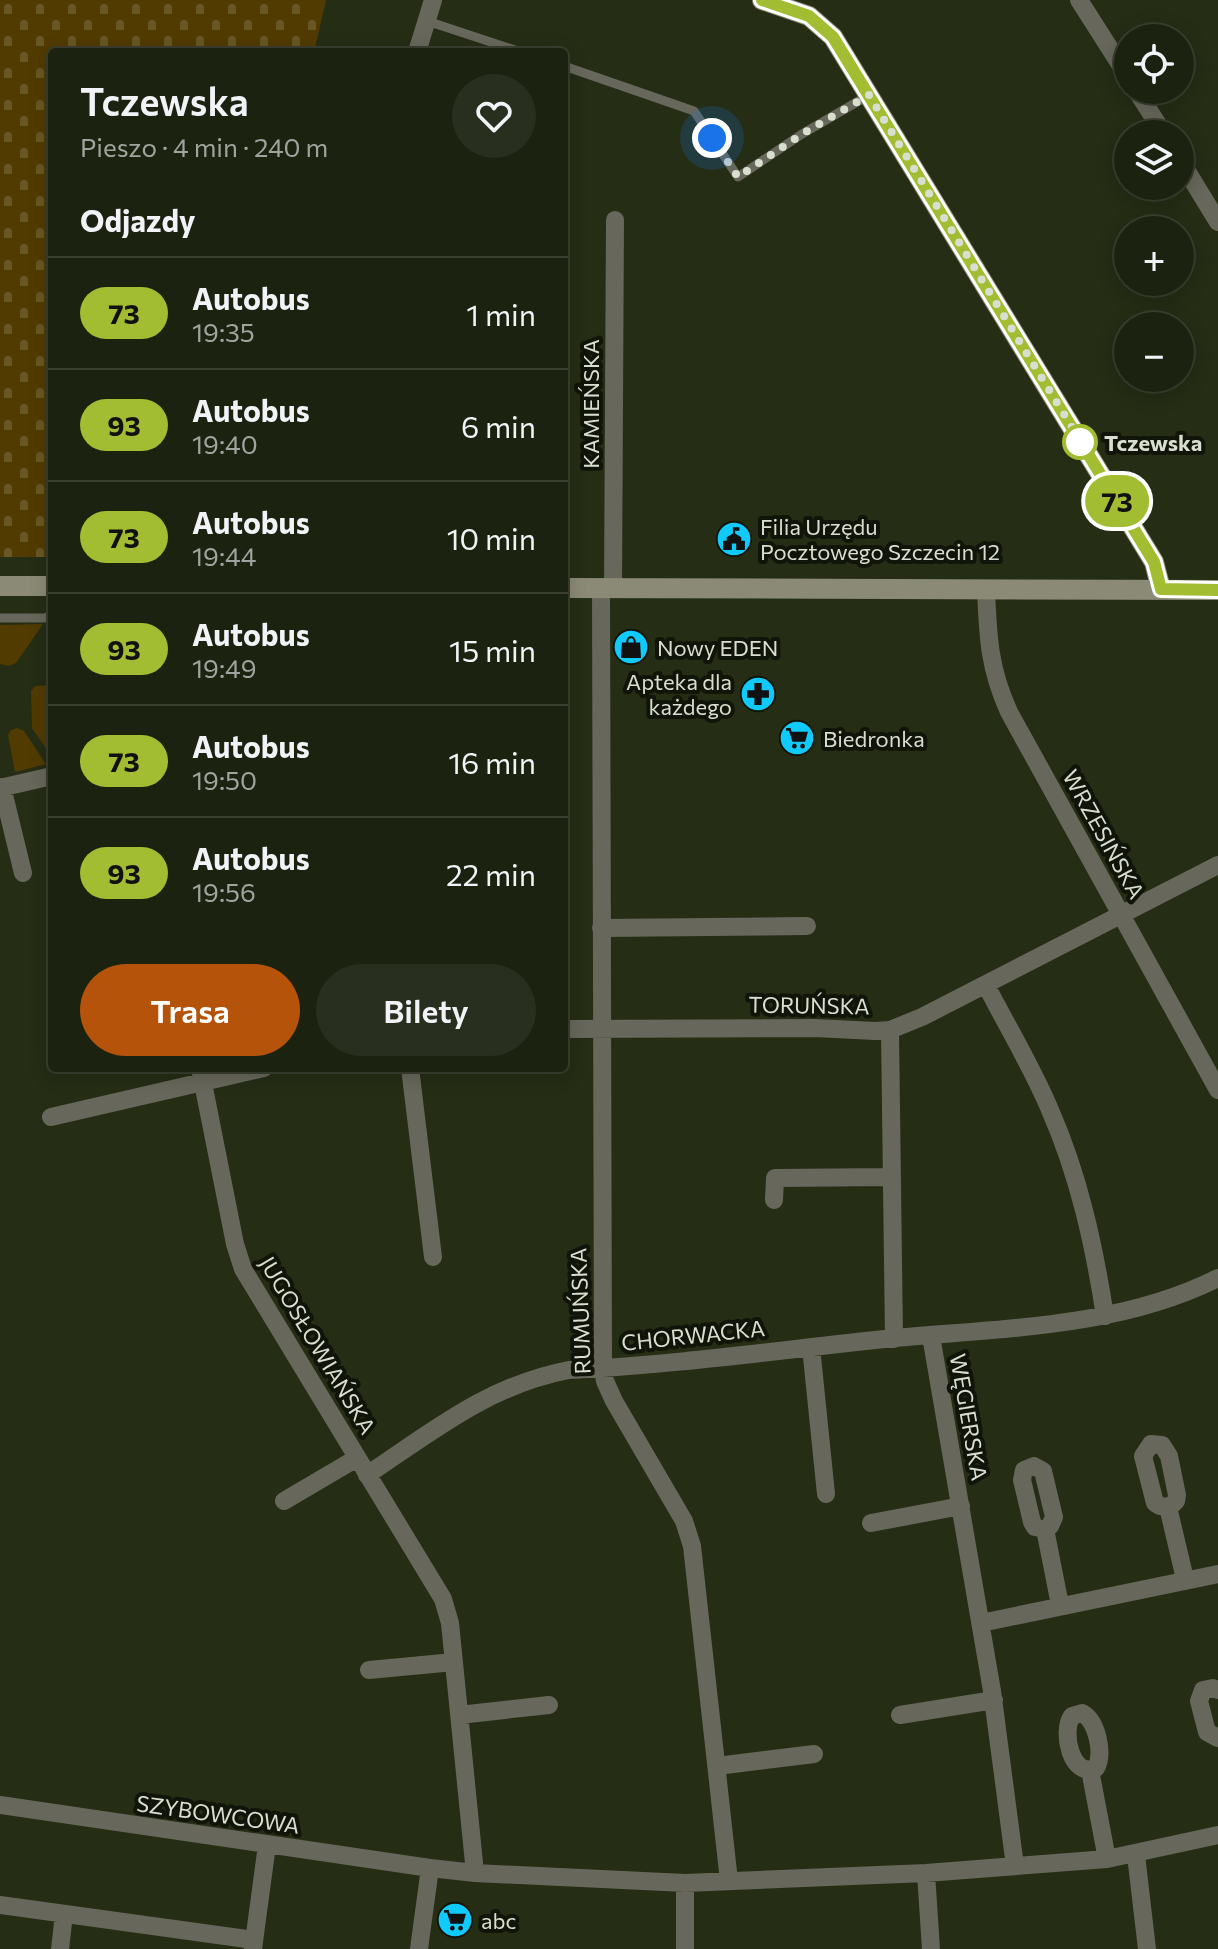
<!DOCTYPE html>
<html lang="pl">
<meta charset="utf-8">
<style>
body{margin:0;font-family:Commissioner,sans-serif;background:#292f1e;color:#f1f3f6;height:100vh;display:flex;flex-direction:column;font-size:30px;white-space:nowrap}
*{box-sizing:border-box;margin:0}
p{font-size:26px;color:#a0a49f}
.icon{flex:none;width:44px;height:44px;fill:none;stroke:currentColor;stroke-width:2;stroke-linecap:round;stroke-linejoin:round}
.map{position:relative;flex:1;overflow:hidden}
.panel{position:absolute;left:48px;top:48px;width:520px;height:1024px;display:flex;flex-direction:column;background:#1c2210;border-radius:8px;box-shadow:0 4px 20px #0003,0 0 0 2px #3a3f30}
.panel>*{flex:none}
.badge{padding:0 16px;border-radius:26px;font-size:28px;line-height:52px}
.tools{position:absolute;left:1114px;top:24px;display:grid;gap:16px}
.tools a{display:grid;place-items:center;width:80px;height:80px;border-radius:50%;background:#1c2210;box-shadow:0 4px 20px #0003,0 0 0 2px #3a3f30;font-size:40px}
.you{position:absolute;width:40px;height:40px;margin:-20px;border:6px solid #fff;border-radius:50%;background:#1a73e8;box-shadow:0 0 0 12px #1a73e833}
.map>.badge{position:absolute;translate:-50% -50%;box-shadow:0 0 0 4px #fff}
h2{padding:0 32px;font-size:30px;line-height:72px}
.round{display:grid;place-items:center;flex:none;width:84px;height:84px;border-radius:42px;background:#292f1e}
.summary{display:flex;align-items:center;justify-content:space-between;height:136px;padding:0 32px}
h1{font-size:38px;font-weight:600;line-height:60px}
.primary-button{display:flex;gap:16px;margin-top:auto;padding:16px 32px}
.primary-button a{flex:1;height:92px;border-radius:48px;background:#b45309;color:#fff;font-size:32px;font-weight:600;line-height:92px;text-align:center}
.primary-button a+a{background:#292f1e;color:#f1f3f6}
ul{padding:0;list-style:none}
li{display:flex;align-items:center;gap:24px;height:112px;padding:0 32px;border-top:2px solid #3a3f30}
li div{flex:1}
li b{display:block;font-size:30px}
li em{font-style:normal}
li .badge{min-width:88px;font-weight:700;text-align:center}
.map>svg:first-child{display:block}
</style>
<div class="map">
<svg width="1218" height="1949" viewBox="0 0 1218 1949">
<defs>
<pattern id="cemetery-stones" width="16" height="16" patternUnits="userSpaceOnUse" patternTransform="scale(2)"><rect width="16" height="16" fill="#513b00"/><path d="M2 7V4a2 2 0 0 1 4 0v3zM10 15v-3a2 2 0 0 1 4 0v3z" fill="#695724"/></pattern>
</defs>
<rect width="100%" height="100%" fill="#252d15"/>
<path fill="#513b00" d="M43 624 16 663 9 666 0 664V625Z
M52 685V757L32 728 31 691 35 686Z
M17 728 24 731 46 764 15 772 8 735 11 730Z"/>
<path fill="url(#cemetery-stones)" d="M0 0H326L314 52H52V557H0Z"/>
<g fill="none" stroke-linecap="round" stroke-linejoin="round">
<path stroke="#68675b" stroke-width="9" d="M427 21 521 52
M564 66 694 111 738 177 802 134 869 95
M0 618H45L52 615"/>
<path stroke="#68675b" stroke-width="18" d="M1079 0 1128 77
M417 52 433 0
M1136 90 1164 134
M1180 160 1218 222
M601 588 603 1368 605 1381 614 1401 684 1521 692 1546 729 1881
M613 589 615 220
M986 590C988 637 989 668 1009 712L1218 1090
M2 787 23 873
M0 788 52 776
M601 928 807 926
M986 985C1007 1026 1032 1067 1050 1110 1079 1176 1094 1245 1105 1316
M564 1029 815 1028 875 1031 890 1030 922 1017 1218 865
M890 1030 894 1339
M200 1068 235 1244 243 1269 443 1599 450 1623 475 1873
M410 1068 433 1257
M51 1117 264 1068
M774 1200 775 1178 892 1177
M931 1336 992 1691 1015 1866
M811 1347 826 1494
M1151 1444 1162 1445 1169 1456 1177 1495 1176 1501 1170 1507 1160 1506 1155 1503 1143 1456Z
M1034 1466 1043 1471 1054 1517 1050 1526 1045 1529 1035 1527 1032 1522 1022 1480 1024 1470Z
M367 1475C433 1431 489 1385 569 1370 675 1365 780 1350 885 1339 995 1328 1117 1329 1218 1278
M284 1501 357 1458
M1168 1507 1185 1579
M871 1523 961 1506
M1045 1529 1060 1605
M981 1623 1218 1574
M369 1670 454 1662
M1218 1690 1213 1688 1203 1690 1199 1701 1207 1732 1218 1738
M1082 1713C1097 1721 1104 1753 1096 1768 1071 1779 1061 1731 1072 1716Z
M459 1715 549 1705
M900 1715 994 1700
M717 1766 814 1754
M1090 1770 1107 1859
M0 1805 430 1868 475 1873 685 1883 926 1873 1107 1859 1218 1835
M1136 1855 1147 1949
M926 1873 931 1949
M0 1905 254 1940
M60 1949 64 1914
M253 1949 267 1845
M419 1949 430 1868
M685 1949V1883"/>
<path stroke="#8b8a76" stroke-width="20" d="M762 0 809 16 833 37 1154 562 1161 589
M0 586H52
M564 588 1218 590"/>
</g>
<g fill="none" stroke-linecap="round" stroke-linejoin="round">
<defs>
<path id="line" d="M762 0 809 16 833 37 1154 562 1161 589 1218 590"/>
</defs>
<use href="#line" stroke="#fff" stroke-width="18"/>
<use href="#line" stroke="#a2bd31" stroke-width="12"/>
<path stroke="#d9dfd0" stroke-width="8" stroke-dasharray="0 14.4" d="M712 138 738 177 802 134 869 95 1087 452 1080 442"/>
</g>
<defs>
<symbol id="civic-disc" viewBox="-11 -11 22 22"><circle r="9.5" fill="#0fcafa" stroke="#101409"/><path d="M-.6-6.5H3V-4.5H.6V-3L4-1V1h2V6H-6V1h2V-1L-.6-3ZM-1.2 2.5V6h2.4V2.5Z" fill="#111"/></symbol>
<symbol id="shop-disc" viewBox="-11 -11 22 22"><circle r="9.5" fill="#0fcafa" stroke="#101409"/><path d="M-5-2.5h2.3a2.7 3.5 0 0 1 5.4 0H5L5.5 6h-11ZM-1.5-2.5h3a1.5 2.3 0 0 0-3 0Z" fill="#111"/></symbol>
<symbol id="pharmacy-disc" viewBox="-11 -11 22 22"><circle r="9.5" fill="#0fcafa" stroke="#101409"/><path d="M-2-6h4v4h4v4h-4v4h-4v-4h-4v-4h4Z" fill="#111"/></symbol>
<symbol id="supermarket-disc" viewBox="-11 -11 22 22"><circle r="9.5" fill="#0fcafa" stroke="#101409"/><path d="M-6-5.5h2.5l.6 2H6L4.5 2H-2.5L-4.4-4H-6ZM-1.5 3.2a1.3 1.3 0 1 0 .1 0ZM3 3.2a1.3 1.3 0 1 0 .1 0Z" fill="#111"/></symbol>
</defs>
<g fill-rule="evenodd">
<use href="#civic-disc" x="714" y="519" width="40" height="40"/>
<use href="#shop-disc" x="611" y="627" width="40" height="40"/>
<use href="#pharmacy-disc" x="738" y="674" width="40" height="40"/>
<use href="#supermarket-disc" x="777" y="718" width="40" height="40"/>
<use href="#supermarket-disc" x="435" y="1900" width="40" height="40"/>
</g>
<circle fill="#fff" stroke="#a2bd31" stroke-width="4" cx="1080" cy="442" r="16"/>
<g text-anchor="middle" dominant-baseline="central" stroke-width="8" stroke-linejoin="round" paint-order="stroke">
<g font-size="22" fill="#d9dfd0" stroke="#101409">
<text transform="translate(590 404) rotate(-90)">KAMIEŃSKA</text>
<text transform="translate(1104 834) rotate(61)">WRZESIŃSKA</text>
<text transform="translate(809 1005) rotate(1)">TORUŃSKA</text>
<text transform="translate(580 1311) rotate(-92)">RUMUŃSKA</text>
<text transform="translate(693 1335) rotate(-6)">CHORWACKA</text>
<text transform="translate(318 1345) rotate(59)">JUGOSŁOWIAŃSKA</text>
<text transform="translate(969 1417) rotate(80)">WĘGIERSKA</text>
<text transform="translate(218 1814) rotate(8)">SZYBOWCOWA</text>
</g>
<g font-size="22" font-weight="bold" fill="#d9dfd0" stroke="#101409" text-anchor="start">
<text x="1104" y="442">Tczewska</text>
</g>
<g font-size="22" fill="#d9dfd0" stroke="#101409" text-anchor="start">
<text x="760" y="526">Filia Urzędu<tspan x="760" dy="25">Pocztowego Szczecin 12</tspan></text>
<text x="657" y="647">Nowy EDEN</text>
<text x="732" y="681" text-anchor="end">Apteka dla<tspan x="732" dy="25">każdego</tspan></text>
<text x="823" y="738">Biedronka</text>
<text x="481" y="1920">abc</text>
</g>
</g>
</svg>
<div class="tools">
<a><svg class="icon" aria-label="locate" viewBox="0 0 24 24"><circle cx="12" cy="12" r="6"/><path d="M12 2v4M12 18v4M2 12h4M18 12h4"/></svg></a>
<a><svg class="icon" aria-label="layers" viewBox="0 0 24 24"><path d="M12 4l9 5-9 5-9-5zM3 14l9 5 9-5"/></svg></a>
<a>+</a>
<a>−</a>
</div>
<div class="you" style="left:712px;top:138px"></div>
<b class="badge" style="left:1117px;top:501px;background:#a2bd31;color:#111">73</b>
<section class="panel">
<div class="summary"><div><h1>Tczewska</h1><p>Pieszo · 4 min · 240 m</p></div><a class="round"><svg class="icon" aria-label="heart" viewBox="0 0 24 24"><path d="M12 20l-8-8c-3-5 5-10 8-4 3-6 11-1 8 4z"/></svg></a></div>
<h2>Odjazdy</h2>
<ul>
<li><span class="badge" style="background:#a2bd31;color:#111">73</span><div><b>Autobus</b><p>19:35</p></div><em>1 min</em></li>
<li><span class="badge" style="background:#a2bd31;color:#111">93</span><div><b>Autobus</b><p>19:40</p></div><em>6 min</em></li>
<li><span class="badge" style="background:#a2bd31;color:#111">73</span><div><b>Autobus</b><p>19:44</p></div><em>10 min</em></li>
<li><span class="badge" style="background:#a2bd31;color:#111">93</span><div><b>Autobus</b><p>19:49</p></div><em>15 min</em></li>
<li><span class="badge" style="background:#a2bd31;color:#111">73</span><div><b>Autobus</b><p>19:50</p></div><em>16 min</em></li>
<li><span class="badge" style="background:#a2bd31;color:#111">93</span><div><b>Autobus</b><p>19:56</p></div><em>22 min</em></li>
</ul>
<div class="primary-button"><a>Trasa</a><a>Bilety</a></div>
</section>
</div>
